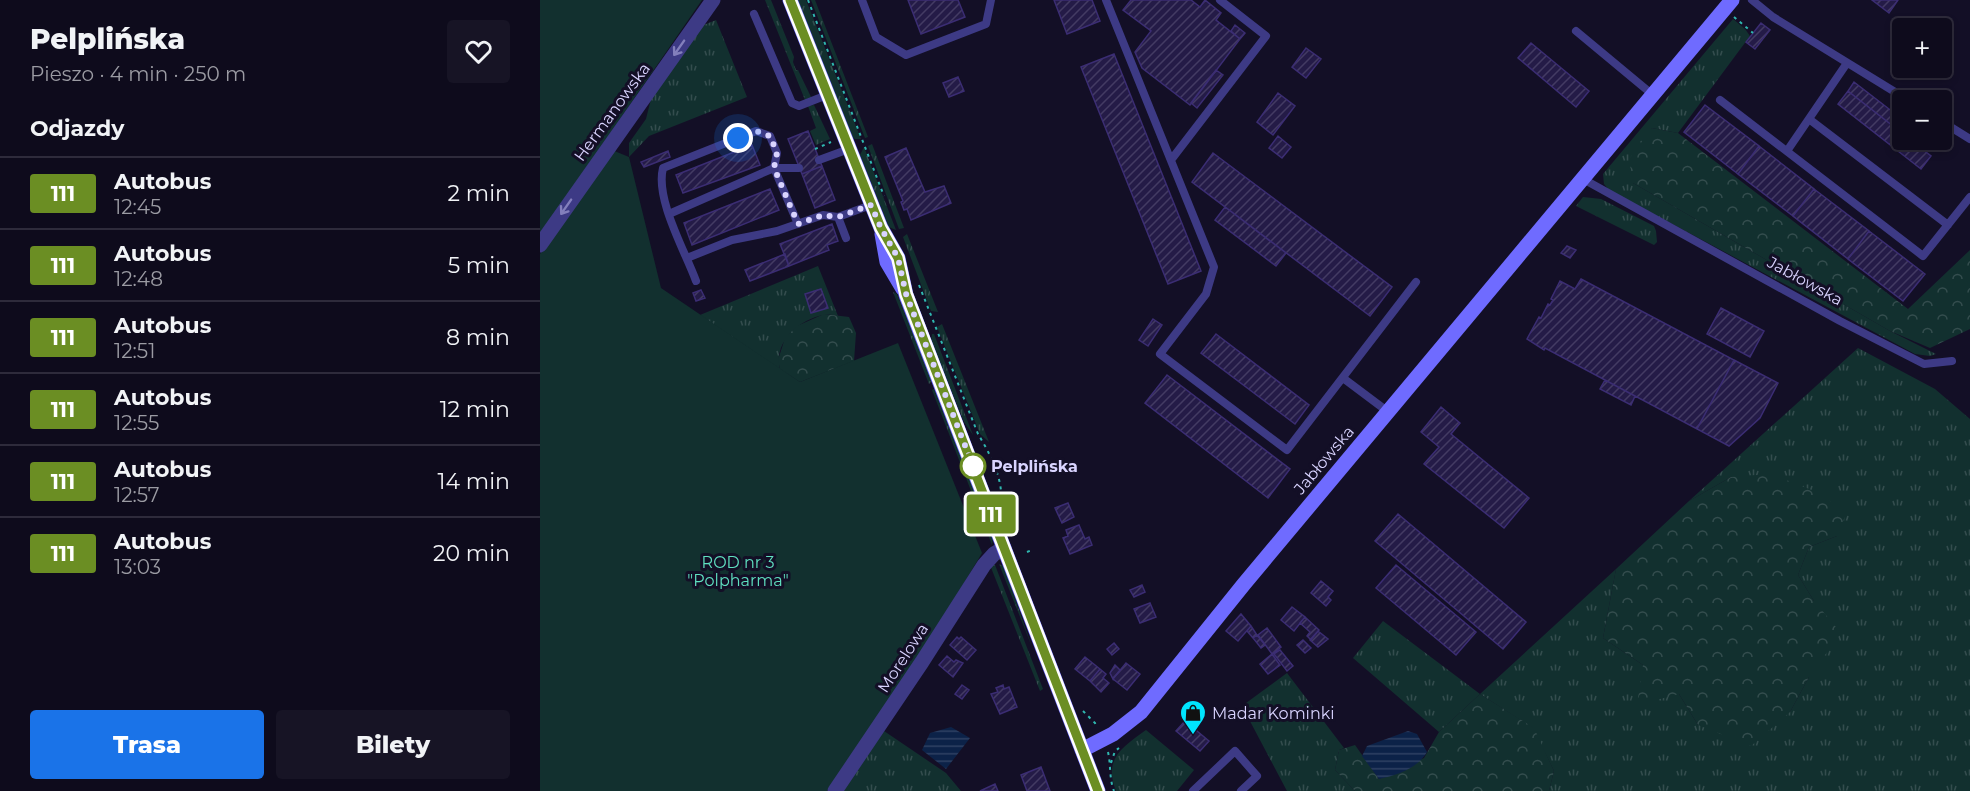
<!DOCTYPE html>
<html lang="pl">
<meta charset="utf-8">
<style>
body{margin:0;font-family:Montserrat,sans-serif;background:#171425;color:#f1f3f6;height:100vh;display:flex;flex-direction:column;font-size:22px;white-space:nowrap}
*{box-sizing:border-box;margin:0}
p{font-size:20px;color:#9b9ba3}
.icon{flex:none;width:33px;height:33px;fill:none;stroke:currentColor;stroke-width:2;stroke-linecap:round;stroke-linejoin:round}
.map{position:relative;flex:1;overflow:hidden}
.drawer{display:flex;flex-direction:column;background:#0e0b1c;width:540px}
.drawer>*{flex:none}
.badge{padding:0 12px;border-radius:4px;font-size:21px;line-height:39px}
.fabs{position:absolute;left:1352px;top:18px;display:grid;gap:12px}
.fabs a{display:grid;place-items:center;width:60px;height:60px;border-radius:6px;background:#0e0b1c;box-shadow:0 3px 9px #0003,0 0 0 2px #2e2b3b;font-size:30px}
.you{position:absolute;width:30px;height:30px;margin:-15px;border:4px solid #fff;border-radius:50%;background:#1a73e8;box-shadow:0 0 0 9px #1a73e833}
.map>.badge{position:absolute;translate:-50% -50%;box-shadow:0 0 0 3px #fff}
h2{padding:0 30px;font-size:22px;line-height:54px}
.round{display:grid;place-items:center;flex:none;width:63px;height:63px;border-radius:6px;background:#171425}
.overview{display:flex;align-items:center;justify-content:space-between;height:102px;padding:0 30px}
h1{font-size:28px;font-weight:800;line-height:45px}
.button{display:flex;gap:12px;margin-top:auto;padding:12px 30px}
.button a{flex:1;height:69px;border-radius:6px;background:#1a73e8;color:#fff;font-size:24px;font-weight:800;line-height:69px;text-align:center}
.button a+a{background:#171425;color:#f1f3f6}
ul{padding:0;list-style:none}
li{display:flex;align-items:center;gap:18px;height:72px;padding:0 30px;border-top:2px solid #2e2b3b}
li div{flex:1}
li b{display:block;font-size:22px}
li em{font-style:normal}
li .badge{min-width:66px;font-weight:700;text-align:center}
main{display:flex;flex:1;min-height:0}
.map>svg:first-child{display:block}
</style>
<main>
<section class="drawer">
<div class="overview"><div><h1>Pelplińska</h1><p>Pieszo · 4 min · 250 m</p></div><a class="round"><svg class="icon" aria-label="heart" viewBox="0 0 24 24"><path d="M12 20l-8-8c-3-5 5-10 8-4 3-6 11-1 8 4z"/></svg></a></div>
<h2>Odjazdy</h2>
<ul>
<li><span class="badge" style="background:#6b8e23;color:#fff">111</span><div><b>Autobus</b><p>12:45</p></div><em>2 min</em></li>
<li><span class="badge" style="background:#6b8e23;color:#fff">111</span><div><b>Autobus</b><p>12:48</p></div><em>5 min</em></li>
<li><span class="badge" style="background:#6b8e23;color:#fff">111</span><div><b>Autobus</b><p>12:51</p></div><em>8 min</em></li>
<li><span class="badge" style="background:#6b8e23;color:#fff">111</span><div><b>Autobus</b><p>12:55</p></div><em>12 min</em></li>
<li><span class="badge" style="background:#6b8e23;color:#fff">111</span><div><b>Autobus</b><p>12:57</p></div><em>14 min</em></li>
<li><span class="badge" style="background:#6b8e23;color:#fff">111</span><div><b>Autobus</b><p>13:03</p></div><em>20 min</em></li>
</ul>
<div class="button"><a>Trasa</a><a>Bilety</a></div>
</section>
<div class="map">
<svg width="1430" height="791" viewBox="0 0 1430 791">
<defs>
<pattern id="grass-tufts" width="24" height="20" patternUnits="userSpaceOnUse" patternTransform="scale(1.5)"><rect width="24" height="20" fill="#12302f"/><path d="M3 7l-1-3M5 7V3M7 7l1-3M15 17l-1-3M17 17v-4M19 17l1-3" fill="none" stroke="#344d4e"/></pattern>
<pattern id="forest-crowns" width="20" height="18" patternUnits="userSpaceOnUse" patternTransform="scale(1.5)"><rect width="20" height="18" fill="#12302f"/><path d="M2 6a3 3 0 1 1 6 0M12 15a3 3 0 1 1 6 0" fill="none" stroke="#344d4e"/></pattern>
<pattern id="water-rules" width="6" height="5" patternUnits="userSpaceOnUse" patternTransform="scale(1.5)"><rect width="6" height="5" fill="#0c2248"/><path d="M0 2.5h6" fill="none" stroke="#2f4163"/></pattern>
<pattern id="building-hatch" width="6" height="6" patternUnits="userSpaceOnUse" patternTransform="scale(1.5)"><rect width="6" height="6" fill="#241b47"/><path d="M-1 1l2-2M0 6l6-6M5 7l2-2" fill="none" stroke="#433b63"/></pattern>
</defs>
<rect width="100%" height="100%" fill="#130f26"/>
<path fill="url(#grass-tufts)" d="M225 0H231L254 57 253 62 256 70H258L271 97 265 100Z
M257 0H266L321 139H315L312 137Z
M271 0H275L328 137 325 138Z
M1193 19 1205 29 1210 36 1138 133 1112 128 1093 183 1350 331 1396 354 1390 356 1375 354 1069 190 1064 184 1063 174Z
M176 20 207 97 109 136 89 157V143L106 119 111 99 161 26Z
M274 105 290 139 276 145 270 131 276 128 268 106Z
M332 144 364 228 359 229 328 146Z
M324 147 356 230 349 227 320 155Z
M1043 197 1061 199 1114 226 1116 231 1117 242 1114 245 1036 206Z
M367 234 398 312 391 311 363 237Z
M278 266 298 316C293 315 287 314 283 315 258 320 233 343 240 369L160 315Z
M353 292 357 294 390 376 392 381 389 384Z
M402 324 449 442 440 434 397 327Z
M392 334H394L433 435 424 422 391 341Z
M1318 348 1395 389 1430 419V791H1009L1014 771 993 728 940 694 899 732 813 658 843 621 940 694 1076 569 1063 638 1103 665 1139 694 1158 725 1250 712 1269 677 1274 601 1258 575 1269 547 1297 536 1191 477 1149 501Z
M394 389 453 538 452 545 392 390Z
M459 564 463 566 467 575 492 647Z
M450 565H455L503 689 500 691Z
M747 673 804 748 799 750 795 770 815 791H747L702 706Z
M606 730 654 770 637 791H576C563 758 583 747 606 730Z
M344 731 406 773 421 791H303Z"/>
<path fill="url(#forest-crowns)" d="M1112 128 1138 133 1368 309 1430 250V329L1390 348 1350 331 1093 183 1089 159Z
M284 314 309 317 316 333 314 361 260 382 240 369 238 360 245 338 257 326Z
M1231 474 1282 494 1306 514 1297 536 1269 547 1258 575 1274 601 1301 633 1269 677 1250 712 1211 746 1158 725 1139 694 1097 705 1103 665 1063 638 1076 569 1149 501 1191 477Z
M940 694 994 728 1014 771 1009 791H815L795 770 799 750 815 745 839 779 884 758 899 732Z"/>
<path fill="#12302f" d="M0 0H162L0 235Z
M72 150 89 157 121 288 260 382 358 343 442 553 390 640 287 791H0V254Z"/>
<path fill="url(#water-rules)" d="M411 727 430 738 406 769 382 750 390 733Z
M868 731 877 734 887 752C877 769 857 775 839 779L822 756 827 746Z"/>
<path fill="url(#building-hatch)" stroke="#3b2d73" stroke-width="1.5" d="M368 0H418L425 17 381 34Z
M514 0H552L560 21 527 34Z
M591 0H651L660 7 665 0 681 13 676 20 700 39 650 105 602 68 595 52 611 31 583 10Z
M1332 0H1358L1349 13Z
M1221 23 1230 30 1215 49 1206 42Z
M695 25 705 33 700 39 691 31Z
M991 43 1049 91 1036 107 978 58Z
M766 48 781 59 766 78 752 67Z
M574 54 661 271 628 284 541 67Z
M676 70 683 75 657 108 651 103Z
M418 77 424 91 409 97 403 83Z
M1314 82 1362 119V133L1308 91Z
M1308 91 1362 133V140H1370L1391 156 1381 169 1298 104Z
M738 93 755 106 733 135 717 122Z
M1165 105 1219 146 1198 174 1144 132Z
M268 131 282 166 262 174 248 139Z
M738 136 751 147 742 158 729 148Z
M212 145 220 165 143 193 136 175Z
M1219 146 1274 189 1253 216 1198 174Z
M366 148 385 192 404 186 411 203 371 220 367 209 364 210 361 202 363 201 345 157Z
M128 151 130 157 104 167 101 162Z
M673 153 852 287 830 316 652 182Z
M282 166 295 200 275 208 262 174Z
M230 189 239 210 152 245 144 223Z
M1274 189 1329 231 1308 259 1253 216Z
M685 207 746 253 736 266 675 220Z
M292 224 298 241 287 245 289 250 249 266 240 244Z
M1329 231 1385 274 1363 301 1308 259Z
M1027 246 1036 250 1030 258 1021 253Z
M245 254 249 266 210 281 205 270Z
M1041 279 1194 360 1157 429 1005 348 1004 350 987 339 999 317 1001 318 1008 304 1010 305 1013 300 1011 299 1020 281 1035 289Z
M281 289 288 308 271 313 265 294Z
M161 290 165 298 156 301 153 293Z
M1181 308 1224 331 1210 357 1167 334Z
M613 319 622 325 608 346 599 340Z
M676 334 769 405 755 424 661 353Z
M1194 360 1238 383 1220 418 1189 446 1157 429Z
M627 375 750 469 728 498 605 403Z
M1065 380 1095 396 1091 405 1060 389Z
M901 407 920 423 911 434 989 498 964 528 884 464 899 447 881 432Z
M528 503 534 517 522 523 515 508Z
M858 514 986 622 963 649 835 541Z
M539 525 545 539 549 537 552 545 530 554 523 538 528 536 526 530Z
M856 565 936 632 916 655 836 588Z
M781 581 793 591 788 597 791 600 786 606 771 593Z
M602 585 605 592 594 597 590 590Z
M610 603 616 617 600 623 594 609Z
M752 607 765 617 754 631 741 620Z
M701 614 711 626 698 641 686 631Z
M765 617 779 630 771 640 767 636 770 632 760 623Z
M711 626 717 635 713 638 707 631Z
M727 628 741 647 732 654 718 635Z
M778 631 788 639 778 647 770 640Z
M717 635 725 645 721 648 713 638Z
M417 637 419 639 421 637 436 650 427 660 410 645Z
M763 640 771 648 765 653 757 645Z
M574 643 579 649 572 655 567 649Z
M740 650 753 666 747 671 734 654Z
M732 654 740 665 728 674 720 664Z
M407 656 414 662 416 660 423 663 413 677 399 665Z
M545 657 560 669 550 681 535 669Z
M586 663 600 674 587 690 573 679Z
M575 665 580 670 573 679 570 673Z
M560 669 566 674 563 678 569 683 561 692 550 681Z
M422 685 429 690 422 699 415 694Z
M463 685 464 689 469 687 477 707 460 714 451 694 458 692 456 688Z
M645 721 669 741 660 751 636 731Z
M501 767 510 791H487L481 775Z
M455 784 458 791H440Z"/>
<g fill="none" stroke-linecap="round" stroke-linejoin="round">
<path stroke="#2fb8b0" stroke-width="2" stroke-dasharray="3 4.5" stroke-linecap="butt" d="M268 0 344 196
M1194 17 1213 33
M275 149 291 142
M379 285 438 434C449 452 463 478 461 500
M487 552 492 550
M543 711 555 723 556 727
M568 752C571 765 569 778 574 791
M571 763 575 751 579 748"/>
<path stroke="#3d3a85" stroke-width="8" d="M322 0 336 37 366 55 446 24 451 0
M566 0 674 267 666 294 620 354 747 450 876 282
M1212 0 1233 17 1368 100
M214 14 252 103 259 106 287 95
M1036 31 1113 95
M1180 100 1383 256 1430 197
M1269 119 1408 225
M1401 121 1430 139
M1247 151 1307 63
M279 160 309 149
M631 160 726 36 680 0
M1043 179 1300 321 1384 364 1412 361
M129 214 234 168H259
M298 217 306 238
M147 258 192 240 237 231 283 215 298 217 331 205
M156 281C145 251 115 199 123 168L216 131 230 136 237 153 234 168 258 224
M803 378 847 411
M653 791 695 751 717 776 701 791"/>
<path stroke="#3d3a85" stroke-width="15" d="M0 245 173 0
M295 791 382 662 444 565 454 554 464 548"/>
<path stroke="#6f6bff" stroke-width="15" d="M250 0 341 228 358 258 366 295 558 791
M342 234 347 262 363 289
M542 750 573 734 601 712 704 584 1192 0"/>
</g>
<defs><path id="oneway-shaft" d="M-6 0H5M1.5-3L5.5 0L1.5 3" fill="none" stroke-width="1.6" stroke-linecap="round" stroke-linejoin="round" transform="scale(1.5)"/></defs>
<g stroke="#837fbc">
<use href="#oneway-shaft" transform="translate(139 48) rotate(125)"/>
<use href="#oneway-shaft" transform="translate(26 207) rotate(125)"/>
</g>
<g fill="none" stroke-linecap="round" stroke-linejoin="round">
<defs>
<path id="line" d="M250 0 341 228 358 258 366 294 558 791"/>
</defs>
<use href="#line" stroke="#fff" stroke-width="14"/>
<use href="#line" stroke="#6b8e23" stroke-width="9"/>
<path stroke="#d9d4ff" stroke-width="6" stroke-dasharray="0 10.8" d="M198 138 216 131 230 136 237 153 234 168 258 224 283 215 298 217 331 205 341 228 358 258 366 294 433 466"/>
</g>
<defs>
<symbol id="shop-pin" viewBox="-11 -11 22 30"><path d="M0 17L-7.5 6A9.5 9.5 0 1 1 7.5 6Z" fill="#00e5ff" stroke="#130f26"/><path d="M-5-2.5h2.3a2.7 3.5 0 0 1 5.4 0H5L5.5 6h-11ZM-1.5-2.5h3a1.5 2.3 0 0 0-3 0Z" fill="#111"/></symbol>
</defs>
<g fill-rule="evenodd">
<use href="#shop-pin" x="638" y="698" width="30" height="40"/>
</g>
<circle fill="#fff" stroke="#6b8e23" stroke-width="3" cx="433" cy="466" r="12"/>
<g text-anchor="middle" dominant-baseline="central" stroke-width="6" stroke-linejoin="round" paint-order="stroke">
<g font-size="16" fill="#d9d4ff" stroke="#130f26">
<text transform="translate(72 112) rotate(-54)">Hermanowska</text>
<text transform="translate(1265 281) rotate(29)">Jabłowska</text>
<text transform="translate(784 460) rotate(-50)">Jabłowska</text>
<text transform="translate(363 658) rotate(-57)">Morelowa</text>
</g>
<g font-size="16" font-weight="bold" fill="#d9d4ff" stroke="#130f26" text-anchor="start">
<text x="451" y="466">Pelplińska</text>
</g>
<g font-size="16" fill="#5fe0c0" stroke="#130f26">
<text x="198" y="562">ROD nr 3<tspan x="198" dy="18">"Polpharma"</tspan></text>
</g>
<g font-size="16" fill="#d9d4ff" stroke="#130f26" text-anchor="start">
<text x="672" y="713">Madar Kominki</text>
</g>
</g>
</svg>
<div class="fabs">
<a>+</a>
<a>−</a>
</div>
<div class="you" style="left:198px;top:138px"></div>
<b class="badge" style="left:451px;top:514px;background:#6b8e23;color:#fff">111</b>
</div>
</main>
